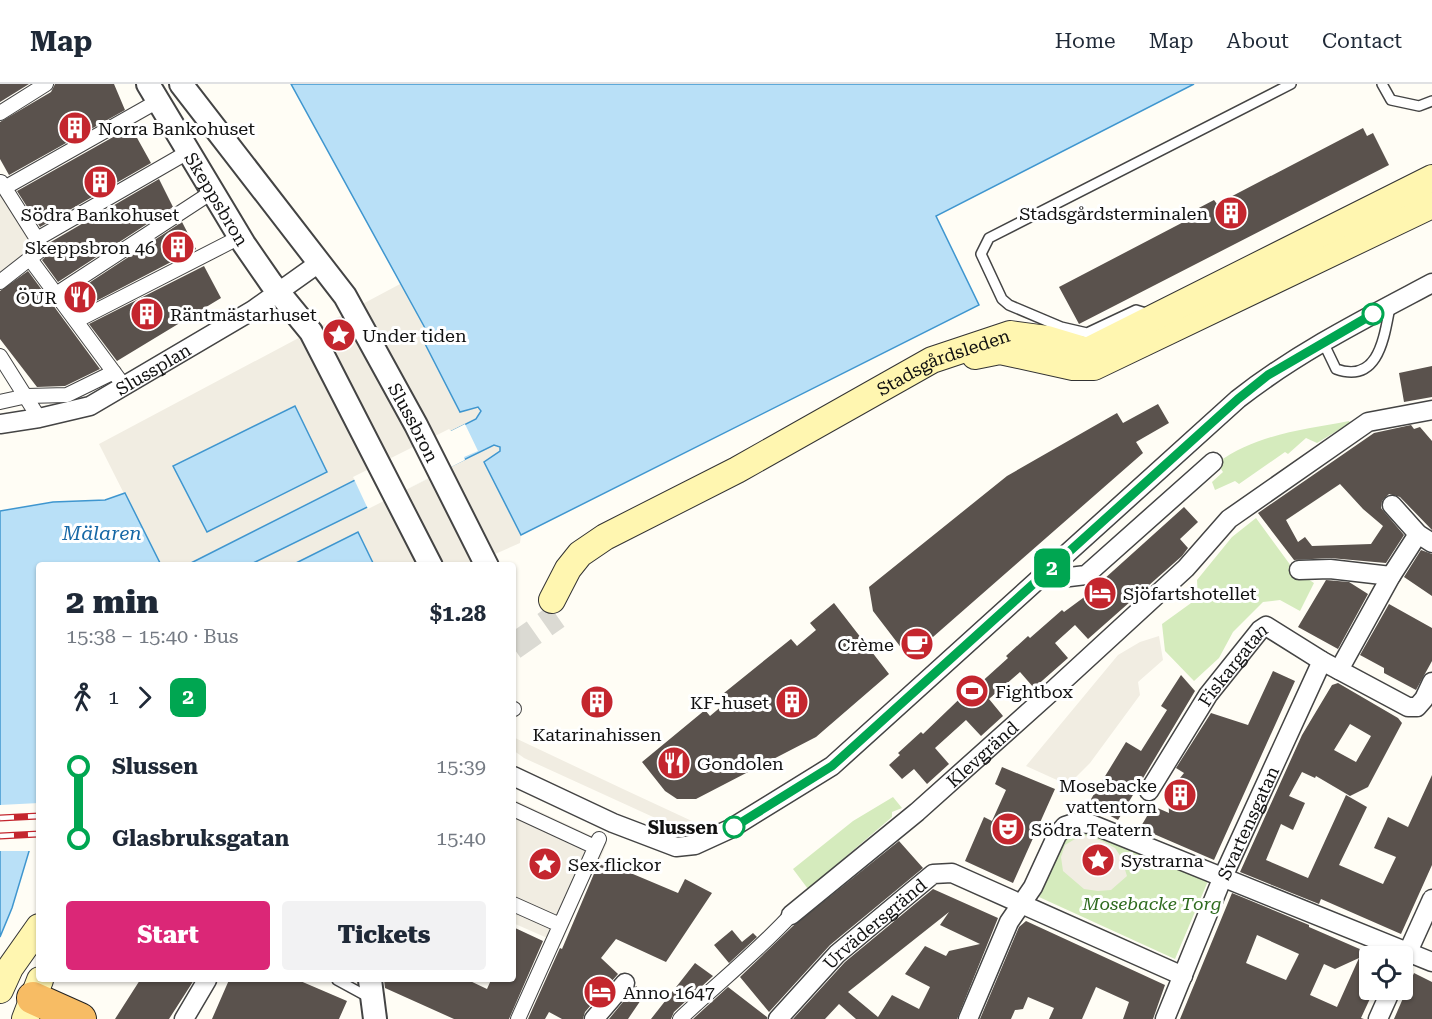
<!DOCTYPE html>
<meta charset="utf-8">
<style>
body{margin:0;font-family:"Roboto Serif",serif;background:#f2f2f3;color:#1f2937;height:100vh;display:flex;flex-direction:column;font-size:22px;white-space:nowrap}
*{box-sizing:border-box;margin:0}
p{font-size:20px;color:#747a83}
.icon{flex:none;width:33px;height:33px;fill:none;stroke:currentColor;stroke-width:2;stroke-linecap:round;stroke-linejoin:round}
.map{position:relative;flex:1;overflow:hidden}
.side{position:absolute;left:36px;top:478px;width:480px;height:420px;display:flex;flex-direction:column;background:#fff;border-radius:6px;box-shadow:0 2px 4px #0004}
.side>*{flex:none}
.badge{padding:0 12px;border-radius:9px;font-size:21px;line-height:39px}
.fabs{position:absolute;left:1359px;top:862px;display:grid;gap:12px}
.fabs a{display:grid;place-items:center;width:54px;height:54px;border-radius:6px;background:#fff;box-shadow:0 2px 4px #0004;font-size:30px}
.map>.badge{position:absolute;translate:-50% -50%;box-shadow:0 0 0 3px #fff}
.legs{display:flex;align-items:center;gap:9px;height:66px;padding:0 30px;font-size:20px}
.legs p{margin-inline-start:auto}
.head{display:flex;align-items:center;justify-content:space-between;height:102px;padding:0 30px}
h1{font-size:33px;font-weight:800;line-height:45px}
.cta{display:flex;gap:12px;margin-top:auto;padding:12px 30px}
.cta a{flex:1;height:69px;border-radius:6px;background:#db2777;color:#fff;font-size:24px;font-weight:800;line-height:69px;text-align:center}
.cta a+a{background:#f2f2f3;color:#1f2937}
ul{padding:0 30px;list-style:none}
li{display:flex;align-items:center;gap:21px;height:72px;font-size:22px}
li i{display:grid;place-items:center;width:9px;height:100%;margin:0 8px;background:currentColor}
li i::after{content:'';width:15px;height:15px;margin:-8px;border:4px solid;border-radius:50%;background:#fff}
li p{margin-inline-start:auto}
li:first-child i{background:linear-gradient(#0000 50%,currentColor 0)}
li:last-child i{background:linear-gradient(currentColor 50%,#0000 0)}
header{display:flex;align-items:center;gap:36px;box-sizing:border-box;height:84px;padding:0 30px;background:#fff;border-bottom:2px solid #e0e1e3}
header strong{font-size:28px}
nav{display:flex;gap:33px;margin-inline-start:auto;font-size:21px}
.map>svg:first-child{display:block}
</style>
<header>
<strong>Map</strong>
<nav><a>Home</a><a>Map</a><a>About</a><a>Contact</a></nav>
</header>
<div class="map">
<svg width="1432" height="935" viewBox="0 0 1432 935">
<rect width="100%" height="100%" fill="#fffdf5"/>
<path fill="#d5ebbd" d="M1349 337 1350 339 1317 359 1306 354 1288 370 1285 368 1239 400 1235 397 1215 406 1212 398 1223 388 1217 379C1257 350 1302 346 1349 337Z
M1256 434 1294 486 1314 499 1300 527 1280 516 1263 518 1233 548 1219 574 1194 597 1165 567 1162 540 1198 514 1197 496 1232 453Z
M893 713 902 724 892 728V733L808 805 793 785 853 737Z
M1089 748 1208 797 1175 875 1039 813 1065 757 1076 749Z"/>
<path fill="#f1ede2" d="M0 100 43 159 0 198Z
M402 199 425 244 423 251 459 328 473 323 480 325 477 335 479 366 494 361 500 364 497 372 485 378 521 451 520 459 470 481H374L358 448 292 481H249L454 379 205 481H155L159 479 99 360Z
M1159 552 1163 576 1138 598 1140 611 1090 679 1068 701 1026 682 1118 571 1140 558Z
M513 653 623 705 694 738 675 743 524 674 513 666Z
M513 715 607 759 597 783 590 781 578 808 583 810 561 860 513 839Z
M1080 752H1089L1104 758 1115 764 1121 773 1127 792 1111 806 1098 807 1084 805 1063 787 1061 773 1065 761Z"/>
<path fill="#b9e0f7" stroke="#3f96cf" stroke-width="1.5" d="M291 0H1194L936 132 979 221 521 451 484 378 500 367V363L494 361 249 481 185 482 476 335 481 327 478 323 460 328 421 252 424 249 425 244Z
M295 322 327 388 207 448 173 382Z
M125 409 160 479 155 482H39V734L12 824 0 853V427L53 418 105 416Z
M358 448 374 481H292Z"/>
<path fill="#fffdf5" d="M465 340 478 367 464 373 465 376 368 425 353 393 449 345 451 347Z
M39 719V745L33 767H0V721Z"/>
<path fill="#5a524d" fill-rule="evenodd" d="M0 0H29L0 18Z
M55 0H114L125 26 9 91 0 75V38L51 8Z
M131 43 151 79 40 143 17 107Z
M1363 44 1367 52 1373 49 1389 81 1079 240 1059 203 1195 132 1193 127 1214 116 1217 120Z
M159 95 173 123 58 198 42 176 50 168 49 159Z
M182 138 196 165 79 226 69 212Z
M204 182 221 214 117 277 89 240Z
M28 187 100 285 65 302 37 303 0 255V207Z
M1432 282V313L1404 318 1399 289Z
M1158 320 1169 339 1136 358 1143 369 909 574 873 527 869 503 1007 392 1117 329 1123 339Z
M1411 341 1414 345 1420 343 1432 357V446L1400 413 1389 410 1382 417 1381 424 1404 451 1386 479 1330 474 1294 476 1258 429 1374 349ZM1340 400 1363 425 1383 442 1371 460 1312 462 1305 453 1298 458 1286 436Z
M1184 423 1198 438 1180 455 1188 464 1182 472 1088 555 1075 541 1055 559 1068 574 1034 604 1020 588 989 615 1003 632 981 652 966 636 935 664 949 680 927 700 914 685 902 695 889 681 900 671 898 669 921 648 923 650 975 600 977 602 1008 574 1006 572 1028 552 1030 554 1062 526 1064 528 1083 514Z
M1421 466 1432 470V512L1404 493Z
M1326 496 1349 498 1368 510 1338 565 1298 543Z
M834 519 889 590 816 653 696 715H677L665 707 642 678 705 626 710 632 729 616 724 609 791 555 797 562 816 546 810 539Z
M1389 520 1432 544V577L1416 606 1384 589V584L1360 571Z
M1273 587 1295 597 1214 776 1140 744 1153 722 1169 729 1168 709 1184 689 1176 684 1211 629 1248 641Z
M1181 591 1195 607 1118 736 1088 720 1126 658 1141 667 1167 626 1161 622Z
M1338 599 1398 634 1402 639 1368 703 1350 712 1316 692 1315 694 1302 688 1289 712 1305 719 1293 746 1281 740 1266 776 1308 794 1346 711 1367 723 1339 781 1383 800 1396 773 1374 764 1388 733 1408 743 1432 691V781L1401 850 1321 815 1319 820 1240 788 1302 651 1332 601ZM1350 640 1371 652 1356 678 1334 666Z
M1002 683 1055 705 1013 799 965 777 984 733 992 737 1006 706 995 700Z
M899 757 923 784 830 861 769 928 740 893 793 842Z
M602 777 678 809 685 795 712 809 666 878 616 855 601 874 618 890 585 928 583 935H562L549 928 545 935H528L560 864 562 865 596 785 598 786Z
M933 805 998 834 957 935H856L839 920 825 935H793L845 878ZM949 828 940 841 980 860 949 867 946 872 925 862 905 890 930 903 919 925 892 911 878 933 848 908Z
M1232 809 1309 841V843L1362 866 1364 863 1370 865V870L1377 873H1370V906H1374L1361 934 1364 935H1180ZM1257 851 1299 870 1286 896 1246 879ZM1359 874 1337 923 1310 911 1324 880 1335 885Z
M1026 837 1165 901 1153 935H1123L1129 918 1096 903 1082 935H1049L1054 924 1028 913 1023 925 1015 926 1011 935H980L1019 843Z
M513 843 543 857 509 935H454L385 904 384 896H468L487 905 491 896H513Z
M732 846 742 858 753 849 757 853 729 879 714 861Z
M695 879 713 892 674 928 671 935H651Z
M1414 889 1432 898V935H1394Z
M140 896H194L169 935H115Z
M229 896H298L347 917 339 935H212Z
M636 902 645 910 628 935H609Z
M728 903 767 933V935H693Z"/>
<g fill="none" stroke-linecap="round" stroke-linejoin="round">
<path stroke="#dbdad3" stroke-width="26" stroke-dasharray="26 13" stroke-linecap="butt" d="M513 563 557 532"/>
<defs>
<path id="service" d="M1382 0 1391 16 1419 22 1432 17
M1149 230 1136 226 1087 249 1061 243 1009 221 1002 215 981 170 989 154 1291 0
M1323 258 1336 285C1379 300 1384 253 1390 223
M337 896 370 914"/>
<path id="pedestrian" d="M0 29 46 0
M1 98 37 155
M6 103 158 17
M30 175 124 302
M0 198 42 165 37 155 188 68
M56 210 212 108
M76 237 240 153
M0 272 39 334
M0 318 27 312 67 311 114 288
M513 625H514
M513 725 595 763
M513 820 560 841
M518 935 599 755
M680 935C717 900 757 868 791 831"/>
<g id="minor">
<path id="s1" d="M0 340 39 334 90 322 253 226 319 179"/>
<path d="M1392 421 1418 450 1432 459"/>
<path d="M1299 486 1330 485 1391 492"/>
<path d="M1044 491 1061 494 1086 491 1213 378"/>
<path d="M1339 586 1391 492 1418 450"/>
<path d="M513 692 613 739 676 763 695 761 730 745 832 682 1238 315C1298 268 1366 234 1432 199"/>
<path id="s2" d="M1149 707 1208 611 1260 546 1266 542 1322 577 1408 623H1417L1424 615 1432 598"/>
<path id="s3" d="M791 831 917 728 1050 609 1186 484 1229 435 1368 338 1432 326"/>
<path d="M1402 881 1432 815"/>
<path d="M184 935 207 896"/>
<path d="M594 935 625 899"/>
<path id="s4" d="M778 935 837 870 933 790 952 789 1183 892"/>
<path d="M968 935 1009 838 1033 803 1057 751 1065 742 1074 739 1091 740 1432 878"/>
<path id="s5" d="M1165 935 1222 795 1322 577"/>
<path d="M1378 935 1391 906"/>
</g>
<g id="tertiary">
<path id="s6" d="M148 0 244 160 271 199 311 248 431 482"/>
<path id="s7" d="M181 0 345 212 416 341 487 482"/>
<path d="M370 896 375 935"/>
</g>
<g id="secondary">
<path d="M975 272 1000 267 1073 283H1094L1432 121"/>
<path id="s8" d="M552 516 568 485 580 470 605 453 737 386 932 276 1010 250 1047 255 1087 267 1432 94"/>
<path d="M0 906 10 884 39 843"/>
<path d="M25 935 40 896"/>
</g>
<path id="trunk" d="M33 914 80 935"/>
</defs>
<use href="#service" stroke="#444" stroke-width="12"/>
<use href="#pedestrian" stroke="#444" stroke-width="16"/>
<use href="#minor" stroke="#444" stroke-width="21"/>
<use href="#tertiary" stroke="#444" stroke-width="26"/>
<use href="#secondary" stroke="#333" stroke-width="28"/>
<use href="#trunk" stroke="#222" stroke-width="34"/>
<use href="#service" stroke="#fff" stroke-width="9"/>
<use href="#pedestrian" stroke="#fff" stroke-width="14"/>
<use href="#minor" stroke="#fff" stroke-width="18"/>
<use href="#tertiary" stroke="#fff" stroke-width="22"/>
<use href="#secondary" stroke="#fff6b0" stroke-width="26"/>
<use href="#trunk" stroke="#f7bc64" stroke-width="32"/>
<defs>
<path id="rail" d="M0 734 39 732
M0 752 39 750"/>
</defs>
<use href="#rail" stroke="#c4262e" stroke-width="7"/>
<use href="#rail" stroke="#fff" stroke-width="4.5" stroke-dasharray="14" stroke-linecap="butt"/>
</g>
<g fill="none" stroke-linecap="round" stroke-linejoin="round">
<defs>
<path id="line-1" d="M734 743 832 682 1238 315 1268 291 1373 230"/>
</defs>
<use href="#line-1" stroke="#fff" stroke-width="14"/>
<use href="#line-1" stroke="#00a651" stroke-width="9"/>
</g>
<defs>
<symbol id="building-disc" viewBox="-11 -11 22 22"><circle r="9.5" fill="#c4262e" stroke="#fff"/><path d="M-4-6H4V6H1V3H-1V6H-4ZM-2.5-4.3h1.7v1.8h-1.7ZM.8-4.3h1.7v1.8H.8ZM-2.5-1h1.7V.8h-1.7ZM.8-1h1.7V.8H.8Z" fill="#fff"/></symbol>
<symbol id="restaurant-disc" viewBox="-11 -11 22 22"><circle r="9.5" fill="#c4262e" stroke="#fff"/><path d="M-5-6h1v4h1v-4h1v4h1v-4h1v5L-1.5 .5V6h-2V.5L-5-1ZM5-6V6H3V1.5H1.5Q1.5-4 5-6Z" fill="#fff"/></symbol>
<symbol id="sight-disc" viewBox="-11 -11 22 22"><circle r="9.5" fill="#c4262e" stroke="#fff"/><path d="M0-6L1.8-2.2L6-1.7L2.9 1.2L3.7 5.4L0 3.3L-3.7 5.4L-2.9 1.2L-6-1.7L-1.8-2.2Z" fill="#fff"/></symbol>
<symbol id="hotel-disc" viewBox="-11 -11 22 22"><circle r="9.5" fill="#c4262e" stroke="#fff"/><path d="M-6-4.5h1.5V1H6V5H4.5V3h-9V5H-6ZM-4 0a1.8 1.8 0 1 1 3.6 0ZM.5 0V-2.5h3Q6-2.5 6 0Z" fill="#fff"/></symbol>
<symbol id="cafe-disc" viewBox="-11 -11 22 22"><circle r="9.5" fill="#c4262e" stroke="#fff"/><path d="M-5.5-4.5H6V0H3Q3 3.5 0 3.5H-2.5Q-5.5 3.5-5.5 0ZM3-3.2v2h1.7v-2ZM-6 4.5H4V6H-6Z" fill="#fff"/></symbol>
<symbol id="stadium-disc" viewBox="-11 -11 22 22"><circle r="9.5" fill="#c4262e" stroke="#fff"/><path d="M0-5a6.5 5 0 1 0 0 10a6.5 5 0 1 0 0-10ZM-3.5-1.8h7v3.6h-7Z" fill="#fff"/></symbol>
<symbol id="theatre-disc" viewBox="-11 -11 22 22"><circle r="9.5" fill="#c4262e" stroke="#fff"/><path d="M-5-5.5Q0-4 5-5.5V0Q5 5 0 6Q-5 5-5 0ZM-3.3-2.5H-1v1.5H-3.3ZM1-2.5H3.3v1.5H1ZM-2.8 1Q0 5.5 2.8 1Z" fill="#fff"/></symbol>
</defs>
<g fill-rule="evenodd">
<use href="#building-disc" x="56" y="25" width="38" height="38"/>
<use href="#building-disc" x="81" y="79" width="38" height="38"/>
<use href="#building-disc" x="1212" y="110" width="38" height="38"/>
<use href="#building-disc" x="159" y="144" width="38" height="38"/>
<use href="#restaurant-disc" x="61" y="194" width="38" height="38"/>
<use href="#building-disc" x="128" y="211" width="38" height="38"/>
<use href="#sight-disc" x="320" y="232" width="38" height="38"/>
<use href="#hotel-disc" x="1081" y="490" width="38" height="38"/>
<use href="#cafe-disc" x="898" y="541" width="38" height="38"/>
<use href="#stadium-disc" x="953" y="588" width="38" height="38"/>
<use href="#building-disc" x="578" y="599" width="38" height="38"/>
<use href="#building-disc" x="773" y="599" width="38" height="38"/>
<use href="#restaurant-disc" x="655" y="660" width="38" height="38"/>
<use href="#building-disc" x="1161" y="692" width="38" height="38"/>
<use href="#theatre-disc" x="989" y="726" width="38" height="38"/>
<use href="#sight-disc" x="1079" y="757" width="38" height="38"/>
<use href="#sight-disc" x="526" y="761" width="38" height="38"/>
<use href="#hotel-disc" x="581" y="889" width="38" height="38"/>
</g>
<g fill="#fff" stroke="#00a651" stroke-width="3">
<circle cx="1373" cy="230" r="10"/>
<circle cx="734" cy="743" r="10"/>
</g>
<g text-anchor="middle" dominant-baseline="central" stroke-width="6" stroke-linejoin="round" paint-order="stroke">
<g font-size="18" fill="#111" stroke="#fff" text-anchor="start">
<text x="98" y="44">Norra Bankohuset</text>
<text x="1208" y="129" text-anchor="end">Stadsgårdsterminalen</text>
<text x="100" y="130" text-anchor="middle">Södra Bankohuset</text>
<text x="155" y="163" text-anchor="end">Skeppsbron 46</text>
<text x="57" y="213" text-anchor="end">ÖUR</text>
<text x="170" y="230">Räntmästarhuset</text>
<text x="362" y="251">Under tiden</text>
<text x="1123" y="509">Sjöfartshotellet</text>
<text x="894" y="560" text-anchor="end">Crème</text>
<text x="995" y="607">Fightbox</text>
<text x="769" y="618" text-anchor="end">KF-huset</text>
<text x="597" y="650" text-anchor="middle">Katarinahissen</text>
<text x="697" y="679">Gondolen</text>
<text x="1157" y="701" text-anchor="end">Mosebacke<tspan x="1157" dy="21">vattentorn</tspan></text>
<text x="1031" y="745">Södra Teatern</text>
<text x="1121" y="776">Systrarna</text>
<text x="568" y="780">Sex flickor</text>
<text x="623" y="908">Anno 1647</text>
</g>
<g font-size="18" fill="#111" stroke="#fff">
<text stroke="none"><textPath href="#s6" startOffset="134">Skeppsbron</textPath></text>
<text stroke="none"><textPath href="#s8" startOffset="466">Stadsgårdsleden</textPath></text>
<text stroke="none"><textPath href="#s1" startOffset="165">Slussplan</textPath></text>
<text stroke="none"><textPath href="#s7" startOffset="412">Slussbron</textPath></text>
<text stroke="none"><textPath href="#s2" startOffset="152">Fiskargatan</textPath></text>
<text stroke="none"><textPath href="#s3" startOffset="250">Klevgränd</textPath></text>
<text stroke="none"><textPath href="#s5" startOffset="213">Svartensgatan</textPath></text>
<text stroke="none"><textPath href="#s4" startOffset="136">Urvädersgränd</textPath></text>
</g>
<g font-size="18" font-weight="bold" fill="#111" stroke="#fff" text-anchor="end">
<text x="718" y="743">Slussen</text>
</g>
<g font-size="18" font-style="italic" fill="#2f6b1f" stroke="#fff">
<text x="1152" y="819">Mosebacke Torg</text>
</g>
<g font-size="20" font-style="italic" fill="#1768a6" stroke="#fff">
<text x="102" y="449">Mälaren</text>
</g>
</g>
</svg>
<div class="fabs">
<a><svg class="icon" aria-label="locate" viewBox="0 0 24 24"><circle cx="12" cy="12" r="6"/><path d="M12 2v4M12 18v4M2 12h4M18 12h4"/></svg></a>
</div>
<b class="badge" style="left:1052px;top:484px;background:#00a651;color:#fff">2</b>
<section class="side">
<div class="head"><div><h1>2 min</h1><p>15:38 – 15:40 · Bus</p></div><b>$1.28</b></div>
<div class="legs"><svg class="icon" aria-label="walk" viewBox="0 0 24 24"><circle cx="13" cy="4" r="2"/><path d="M13 8l-2 6 4 7M11 14l-3 7M7 12l3-4h3l4 4"/></svg>1<svg class="icon" aria-label="forward" viewBox="0 0 24 24"><path d="M9 5l7 7-7 7"/></svg><b class="badge" style="background:#00a651;color:#fff">2</b></div>
<ul>
<li><i style="color:#00a651"></i><b>Slussen</b><p>15:39</p></li>
<li><i style="color:#00a651"></i><b>Glasbruksgatan</b><p>15:40</p></li>
</ul>
<div class="cta"><a>Start</a><a>Tickets</a></div>
</section>
</div>
